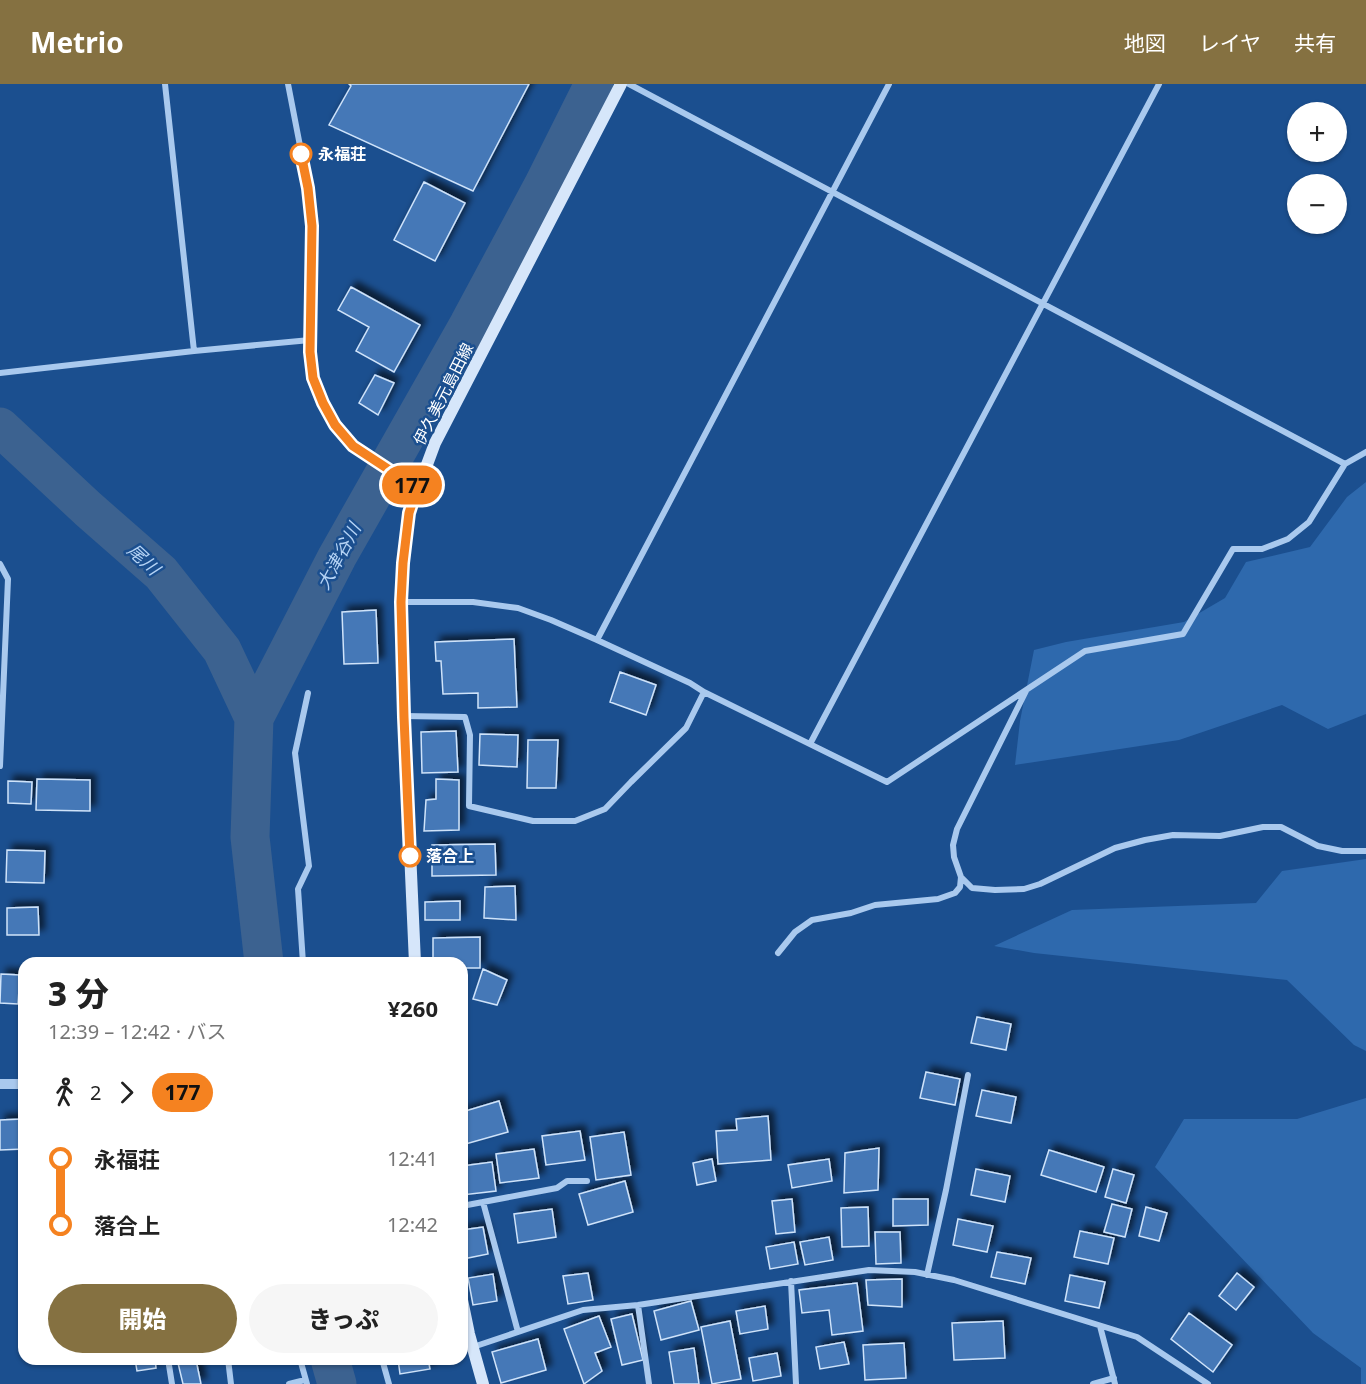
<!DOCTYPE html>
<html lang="ja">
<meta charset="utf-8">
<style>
body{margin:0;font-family:"Noto Sans","Noto Sans JP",sans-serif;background:#f6f6f6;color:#222;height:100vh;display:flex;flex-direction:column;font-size:22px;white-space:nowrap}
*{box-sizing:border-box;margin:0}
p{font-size:20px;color:#767676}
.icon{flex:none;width:33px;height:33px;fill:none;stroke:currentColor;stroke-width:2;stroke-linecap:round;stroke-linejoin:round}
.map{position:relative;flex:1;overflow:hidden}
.side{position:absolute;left:18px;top:873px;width:450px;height:408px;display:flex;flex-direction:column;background:#fff;border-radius:18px;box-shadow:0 2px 4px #0004}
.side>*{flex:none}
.badge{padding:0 12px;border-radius:20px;font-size:21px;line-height:39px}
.fabs{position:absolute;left:1287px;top:18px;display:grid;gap:12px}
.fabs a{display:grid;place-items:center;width:60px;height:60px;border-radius:50%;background:#fff;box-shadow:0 2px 4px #0004;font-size:30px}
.map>.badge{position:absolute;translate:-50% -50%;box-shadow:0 0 0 3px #fff}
.legs{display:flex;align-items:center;gap:9px;height:66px;padding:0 30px;font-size:20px}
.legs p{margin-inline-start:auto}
.overview{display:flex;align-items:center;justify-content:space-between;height:102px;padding:0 30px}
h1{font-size:33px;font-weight:800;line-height:45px}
.action{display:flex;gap:12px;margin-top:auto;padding:12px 30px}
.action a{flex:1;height:69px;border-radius:36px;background:#857141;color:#fff;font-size:24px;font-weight:800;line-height:69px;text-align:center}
.action a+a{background:#f6f6f6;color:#222}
ul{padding:0 30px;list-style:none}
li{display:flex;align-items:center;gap:21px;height:66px;font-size:22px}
li i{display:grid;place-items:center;width:9px;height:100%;margin:0 8px;background:currentColor}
li i::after{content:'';width:15px;height:15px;margin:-8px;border:4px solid;border-radius:50%;background:#fff}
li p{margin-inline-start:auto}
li:first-child i{background:linear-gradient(#0000 50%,currentColor 0)}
li:last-child i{background:linear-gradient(currentColor 50%,#0000 0)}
header{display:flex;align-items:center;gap:36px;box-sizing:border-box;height:84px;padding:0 30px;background:#857141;color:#fff}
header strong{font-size:28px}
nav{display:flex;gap:33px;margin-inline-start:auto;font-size:21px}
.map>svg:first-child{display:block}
</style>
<header>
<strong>Metrio</strong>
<nav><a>地図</a><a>レイヤ</a><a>共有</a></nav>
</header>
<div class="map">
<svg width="1366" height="1300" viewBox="0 0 1366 1300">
<defs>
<filter id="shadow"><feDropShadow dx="5.5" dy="-5.5" stdDeviation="3" flood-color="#0009"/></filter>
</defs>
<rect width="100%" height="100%" fill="#1b4f8f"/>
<path fill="#2e69ad" d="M1366 398V630L1328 645 1282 621 1179 656 1015 681 1020 637 1034 566 1066 558 1184 538 1225 514 1246 478 1310 463 1347 413Z
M1366 775V967L1354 961 1287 896 1034 869 994 862 1072 826 1256 819 1282 787Z
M1366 1014V1300H1361V1284L1313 1249 1155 1083 1184 1035H1297Z"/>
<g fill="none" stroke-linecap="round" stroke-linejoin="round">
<path stroke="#3c6290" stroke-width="39" d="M0 343 88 425 161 489 222 566 254 634
M264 879 250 753 254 634 337 473 469 240 544 100 594 0
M330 1275 337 1300"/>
</g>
<path fill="#4478b7" stroke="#cfe3fa" stroke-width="1.5" filter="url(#shadow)" d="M349 0H529L473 107 329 41 351 2Z
M424 98 465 119 435 177 394 156Z
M351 203 420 241 394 288 356 267 369 243 338 226Z
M375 291 394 299 378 331 359 319Z
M376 526 378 579 344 580 342 528Z
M514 555 517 623 478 624V609L443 610 441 577H436L435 558Z
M620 588 656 601 646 631 610 618Z
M456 647 458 688 422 689 421 648Z
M480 650 518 651 517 683 479 681Z
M528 656H558L556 704H527Z
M37 695 90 696V727L36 726Z
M436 695 459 696V746L424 747 426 716 436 715Z
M8 697 32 698 31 720 8 719Z
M495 760 496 791 432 792V761Z
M7 766 45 767 44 799 6 798Z
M515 802 516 836 484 834 485 803Z
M460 817V836H425V818Z
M38 823 39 851H7V824Z
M480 853V884H462V879H433V854Z
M483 885 507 896 497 921 473 915Z
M1 890 20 891 18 920 0 919Z
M977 933 1011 940 1006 966 971 959Z
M926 988 960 995 955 1021 920 1014Z
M982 1006 1016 1013 1011 1039 976 1032Z
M499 1017 508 1048 462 1061V1028Z
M768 1032 771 1076 718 1080 716 1047 737 1046 736 1035Z
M23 1035 24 1065 0 1066V1036Z
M580 1047 585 1076 546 1081 542 1052Z
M624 1048 631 1091 596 1096 590 1053Z
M879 1064 878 1106 844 1109 845 1069Z
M534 1065 539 1094 500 1099 496 1070Z
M1049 1066 1104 1083 1096 1108 1041 1091Z
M712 1075 716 1097 697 1101 693 1079Z
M829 1075 832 1097 792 1104 788 1081Z
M492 1078 496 1107 462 1111V1082Z
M976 1085 1010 1092 1005 1118 971 1111Z
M1113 1085 1134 1091 1126 1119 1105 1113Z
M625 1097 633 1128 588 1141 579 1110Z
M792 1115 795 1148 776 1150 772 1117Z
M893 1115H928V1141L893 1142Z
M1112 1120 1132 1125 1125 1153 1104 1148Z
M868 1123 869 1162 842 1163 841 1124Z
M1146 1123 1167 1129 1159 1157 1139 1152Z
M552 1125 556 1153 518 1159 514 1130Z
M958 1135 993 1142 987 1168 953 1161Z
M483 1143 488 1170 463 1175 462 1146Z
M1080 1147 1114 1154 1108 1180 1074 1173Z
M875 1148H900L901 1179 876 1180Z
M829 1153 833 1176 805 1181 800 1158Z
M794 1158 798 1180 770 1185 766 1163Z
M997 1168 1031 1174 1025 1200 991 1193Z
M588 1189 593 1216 568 1220 563 1192Z
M1237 1189 1254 1203 1236 1226 1219 1212Z
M493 1190 497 1217 473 1221 468 1194Z
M1070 1191 1105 1198 1099 1224 1065 1217Z
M902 1195V1223L868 1221 866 1196Z
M857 1199 863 1247 832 1251 829 1226 802 1229 799 1206Z
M691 1217 699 1246 661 1256 654 1227Z
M765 1222 768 1245 740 1250 736 1227Z
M1189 1229 1232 1261 1213 1288 1171 1255Z
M632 1230 643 1276 622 1281 611 1235Z
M599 1232 611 1263 595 1269 602 1287 584 1300 564 1245Z
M730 1237 741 1295 712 1300 701 1243Z
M1003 1237 1005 1274 954 1276 952 1239Z
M538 1255 546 1286 501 1299 492 1268Z
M844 1258 849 1280 820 1285 816 1263Z
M904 1259 906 1294 865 1296 863 1261Z
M694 1264 699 1300H674L669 1268Z
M777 1269 781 1292 753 1297 749 1274Z
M135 1275H155L156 1284 137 1287Z
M398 1275H428L430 1285 400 1290Z
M196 1276 201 1300H183L178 1279Z"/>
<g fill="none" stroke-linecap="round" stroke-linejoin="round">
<path stroke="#a9c9ee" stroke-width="6" d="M165 0 194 267
M288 0 308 103 312 142 310 268 313 294 323 319 335 341 353 362 417 404
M629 0 1345 380
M0 289 194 267 310 256
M0 480 8 495 0 682
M401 518H473L518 524 551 536 597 556 690 599 704 608 887 698 1085 567 1183 550 1233 465H1262L1288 455 1309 438 1345 380 1366 368
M597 556 889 0
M404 632 465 633 470 651 469 722 533 737H575L605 725 631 698 686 644 704 608
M810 660 1159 0
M961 793 972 804 995 806 1024 805 1040 800 1115 764 1145 756 1173 751 1220 752 1263 743H1281L1318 762 1342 767H1366
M778 869 795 848 812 836 851 829 875 821 938 815 955 809 960 803 961 793 954 773 953 761 957 745 1026 607
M303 879 298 805 309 782 295 669 308 609
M483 1118 518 1248
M462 1122 557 1104 567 1097H587
M927 1191 946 1106 968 991
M791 1197 796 1300
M638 1221 649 1300
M1100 1242 1115 1300
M462 1261 473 1263 583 1226 638 1221 869 1186 915 1188 954 1196 1137 1253 1208 1300
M168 1275 172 1300
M228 1275 231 1300
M300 1275 307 1300
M382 1275 389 1300
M289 1300 305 1296
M1093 1300 1114 1294"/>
<path stroke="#a9c9ee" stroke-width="10" d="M0 1000H24"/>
<path stroke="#d6e6fa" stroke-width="12" d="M415 879 404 632 401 518 403 479 409 429 435 359 621 0
M462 1216 469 1250 483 1300"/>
</g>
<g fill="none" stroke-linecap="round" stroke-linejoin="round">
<defs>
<path id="line-1" d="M301 70 308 104 312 142 310 268 313 294 323 319 335 341 353 362 417 404 409 429 403 479 401 518 404 633 410 772"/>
</defs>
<use href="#line-1" stroke="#fff" stroke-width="14"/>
<use href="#line-1" stroke="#f58220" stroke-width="9"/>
</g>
<g fill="#fff" stroke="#f58220" stroke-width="3">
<circle cx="301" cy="70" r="10"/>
<circle cx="410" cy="772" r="10"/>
</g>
<g text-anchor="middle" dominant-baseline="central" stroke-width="5" stroke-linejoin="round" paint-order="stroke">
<g font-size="16" font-weight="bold" fill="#fff" stroke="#1b4f8f" text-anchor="start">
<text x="318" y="70">永福荘</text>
<text x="426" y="772">落合上</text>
</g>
<g font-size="16" fill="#fff" stroke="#1b4f8f">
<text transform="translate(443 310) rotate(-63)">伊久美元島田線</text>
</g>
<g font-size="18" font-style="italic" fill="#b5d3f5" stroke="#1b4f8f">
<text transform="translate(338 472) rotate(-62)">大津谷川</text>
<text transform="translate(144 475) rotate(43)">尾川</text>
</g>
</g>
</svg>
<div class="fabs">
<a>+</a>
<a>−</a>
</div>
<b class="badge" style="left:412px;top:401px;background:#f58220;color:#111">177</b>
<section class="side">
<div class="overview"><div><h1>3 分</h1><p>12:39 – 12:42 · バス</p></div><b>¥260</b></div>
<div class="legs"><svg class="icon" aria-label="walk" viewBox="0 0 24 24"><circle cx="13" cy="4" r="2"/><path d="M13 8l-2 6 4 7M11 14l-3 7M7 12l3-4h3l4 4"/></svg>2<svg class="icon" aria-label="forward" viewBox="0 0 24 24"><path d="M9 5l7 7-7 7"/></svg><b class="badge" style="background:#f58220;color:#111">177</b></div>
<ul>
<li><i style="color:#f58220"></i><b>永福荘</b><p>12:41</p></li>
<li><i style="color:#f58220"></i><b>落合上</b><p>12:42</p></li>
</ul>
<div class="action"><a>開始</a><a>きっぷ</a></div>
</section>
</div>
